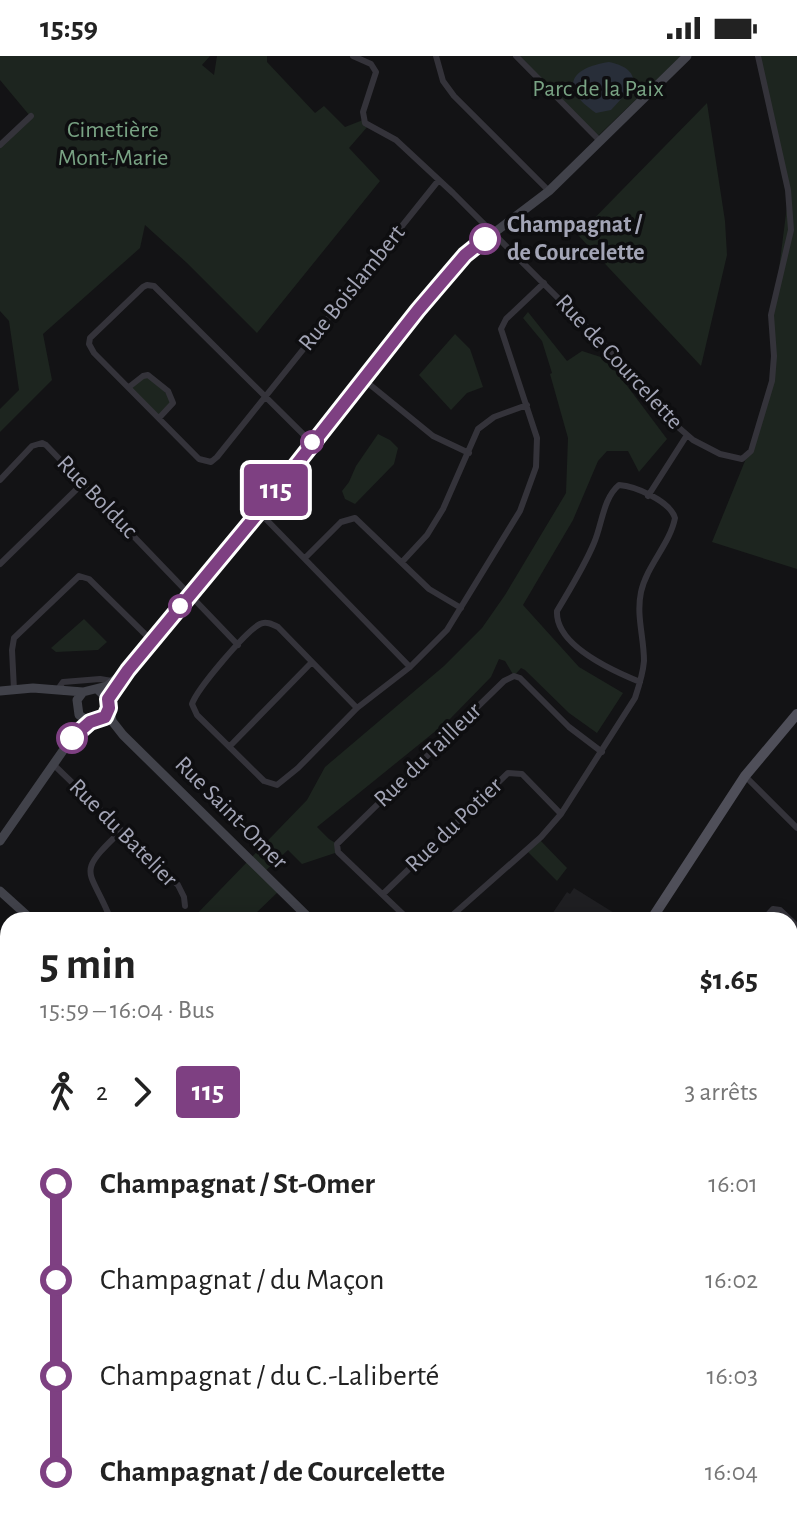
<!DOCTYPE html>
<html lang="fr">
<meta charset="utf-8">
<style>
body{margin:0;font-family:"Alegreya Sans",sans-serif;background:#f6f6f6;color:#222;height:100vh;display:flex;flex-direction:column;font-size:30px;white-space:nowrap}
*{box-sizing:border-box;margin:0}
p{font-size:26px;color:#767676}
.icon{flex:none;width:44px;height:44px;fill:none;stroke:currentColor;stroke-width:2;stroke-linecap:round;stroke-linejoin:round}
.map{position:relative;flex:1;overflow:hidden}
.sheet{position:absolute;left:0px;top:856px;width:798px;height:624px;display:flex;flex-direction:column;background:#fff;border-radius:24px 24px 0 0;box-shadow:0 4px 20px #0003}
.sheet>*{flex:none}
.badge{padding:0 16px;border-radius:6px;font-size:28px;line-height:52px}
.map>.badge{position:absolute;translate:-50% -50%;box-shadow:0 0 0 4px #fff}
.legs{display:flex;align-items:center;gap:12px;height:88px;padding:0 40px;font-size:26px}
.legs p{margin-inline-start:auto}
.overview{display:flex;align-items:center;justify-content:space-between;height:136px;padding:0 40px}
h1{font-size:44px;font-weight:700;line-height:60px}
ul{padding:0 40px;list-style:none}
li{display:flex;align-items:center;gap:28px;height:96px;font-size:30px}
li i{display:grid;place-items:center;width:12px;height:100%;margin:0 10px;background:currentColor}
li i::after{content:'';width:20px;height:20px;margin:-10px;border:6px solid;border-radius:50%;background:#fff}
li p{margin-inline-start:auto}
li:first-child i{background:linear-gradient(#0000 50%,currentColor 0)}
li:last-child i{background:linear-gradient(currentColor 50%,#0000 0)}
.status{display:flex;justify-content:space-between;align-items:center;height:56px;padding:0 40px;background:#fff;direction:ltr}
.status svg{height:22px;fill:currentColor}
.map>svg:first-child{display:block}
</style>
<div class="status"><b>15:59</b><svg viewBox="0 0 49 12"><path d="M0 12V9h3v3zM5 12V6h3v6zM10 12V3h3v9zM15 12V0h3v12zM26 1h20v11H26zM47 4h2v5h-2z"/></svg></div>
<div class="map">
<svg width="797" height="1480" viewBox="0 0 797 1480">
<rect width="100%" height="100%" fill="#131315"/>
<path fill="#1f1f22" d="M574 832 619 860 616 864H548L567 836 570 838Z
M66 1472H427L431 1480H57Z"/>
<path fill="#1d251f" d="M0 0H210L202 9 214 19 217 0H267V6L315 57 324 50 345 71 363 64 368 70 349 92 380 125 257 277 187 207 145 169 140 192 43 278 52 324 0 376V353L19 334 9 265 0 255V89L30 60 0 24Z
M520 0H681L597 81Z
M756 0H797V513L712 486 747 400 772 325 771 276 788 142Z
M707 47 725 165 727 199 701 310 578 179Z
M528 256 567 305 582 295 607 303 667 383 639 416 628 395H607L598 405 573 464 523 549 579 611 623 637 597 677 569 657 525 614 521 612 514 620 505 605 499 603 491 621 448 665 317 771 329 783 337 788 338 796 302 808 288 794 263 817 280 834 254 859 258 864H191L307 744 325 711 444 610 482 572 505 539 566 437 568 382 550 318 552 317 542 285 523 262Z
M455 278 470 293 483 331 467 337 451 354 419 319Z
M143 320 155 322 173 347 159 362 129 331Z
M378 378 390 384 398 392 394 408 355 448 345 443 342 435 349 426 356 410Z
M84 563 107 586 98 594 56 596 51 592Z
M539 783 567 812 557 825 526 794Z
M8 1104V1447L0 1456V1113Z
M427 1472H764L772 1480H431Z"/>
<path fill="#282e39" d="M609 6C623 9 634 14 634 29L611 54 596 57C559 32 569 12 609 6Z"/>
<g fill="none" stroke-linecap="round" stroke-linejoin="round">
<path stroke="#34333a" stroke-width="6" d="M353 0 371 8 376 16 363 56 365 67 396 84 453 137 633 317 670 364 693 384 720 398 742 403 751 395 772 325 774 300 771 259 791 174 788 134 758 0
M436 0 443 25 454 40 549 135
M516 0 600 85
M0 89 31 60
M363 323 433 380 469 397
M129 331 143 320 148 319 168 335 173 347 159 362
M312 387 154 230 147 229 143 231 90 282 89 288 94 297 199 403 211 406 217 401 438 125
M0 424 32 390 42 387 46 389 238 589
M648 440 687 379
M259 456 410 611
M305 502 341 466 355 462 429 533 461 552
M402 506 427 479 443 453 478 373 494 361 527 349
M0 508 83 427
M58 633 63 626 100 623 112 625
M14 634 12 594 14 582 79 520 89 523 152 585
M357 652 278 571C272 568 266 565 260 568 246 575 197 633 192 648L197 659 264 725 277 729 298 712 357 652 410 611 447 574 520 455 536 411 537 382 501 273 506 263 544 227
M230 690 312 606
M53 708 178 829 184 841 185 850
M745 720 797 772
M383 838 508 717 522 718 561 758
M111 864C90 811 74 820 121 775
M409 864 338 796 337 788 504 625 514 620 520 622 569 671 602 696
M447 864 541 781 561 758 635 642C639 630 643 618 644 605 644 581 636 560 641 536 647 509 670 488 675 462 670 445 635 430 619 429 603 442 602 469 594 487 584 511 570 533 557 555 555 589 613 615 640 626
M763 864 773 853 780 854 797 870
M790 953 797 961
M790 1044 797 1051
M790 1144 797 1137
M790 1152 797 1160
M51 1480 58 1472"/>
<path stroke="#41424a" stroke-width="9" d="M97 633 108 643 112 665 123 679 311 864
M0 635 33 632 83 636
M108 643 128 614 259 456 449 217 465 199 549 135 687 0
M109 652 100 664 90 666 79 659 77 644 83 636 107 630 122 618
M0 785 69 686 90 666
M0 835 32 864
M0 1104 8 1095
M772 1472 781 1480
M786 1472 794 1480"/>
<path stroke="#4f4f59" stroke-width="10" d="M651 864 745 720 797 658
M243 1480 249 1472
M257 1480 263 1472"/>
</g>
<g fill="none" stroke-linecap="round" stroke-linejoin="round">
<defs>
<path id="line-1" d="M72 682 90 666 105 661 109 652 108 643 128 614 259 456 418 254 465 199 485 183"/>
</defs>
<use href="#line-1" stroke="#fff" stroke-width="18"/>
<use href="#line-1" stroke="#7e4082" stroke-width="12"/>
</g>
<g fill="#fff" stroke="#7e4082" stroke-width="4">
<circle cx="485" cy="183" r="14"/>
<circle cx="312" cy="386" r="10"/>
<circle cx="180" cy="550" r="10"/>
<circle cx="72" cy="682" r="14"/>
</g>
<g text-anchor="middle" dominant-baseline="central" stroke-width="7" stroke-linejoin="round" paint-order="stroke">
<g font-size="24" fill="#79a384" stroke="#0e0e10">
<text x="598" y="33">Parc de la Paix</text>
<text x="113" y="74">Cimetière<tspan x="113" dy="28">Mont-Marie</tspan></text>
</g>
<g font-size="24" font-weight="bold" fill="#a3a5b6" stroke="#0e0e10" text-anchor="start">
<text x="507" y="169">Champagnat /<tspan x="507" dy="28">de Courcelette</tspan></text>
</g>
<g font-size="24" fill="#a3a5b6" stroke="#0e0e10">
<text transform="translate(352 232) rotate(-51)">Rue Boislambert</text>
<text transform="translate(619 306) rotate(47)">Rue de Courcelette</text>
<text transform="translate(97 441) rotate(46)">Rue Bolduc</text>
<text transform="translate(428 699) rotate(-44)">Rue du Tailleur</text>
<text transform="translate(231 757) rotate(45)">Rue Saint-Omer</text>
<text transform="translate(454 769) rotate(-44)">Rue du Potier</text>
<text transform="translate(123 777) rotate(45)">Rue du Batelier</text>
</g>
</g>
</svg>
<b class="badge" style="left:276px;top:434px;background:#7e4082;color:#fff">115</b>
<section class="sheet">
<div class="overview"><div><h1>5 min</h1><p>15:59 – 16:04 · Bus</p></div><b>$1.65</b></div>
<div class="legs"><svg class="icon" aria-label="walk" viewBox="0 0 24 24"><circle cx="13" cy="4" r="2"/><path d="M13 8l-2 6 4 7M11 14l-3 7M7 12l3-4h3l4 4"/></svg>2<svg class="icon" aria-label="forward" viewBox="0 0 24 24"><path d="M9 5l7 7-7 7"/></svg><b class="badge" style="background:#7e4082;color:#fff">115</b><p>3 arrêts</p></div>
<ul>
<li><i style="color:#7e4082"></i><b>Champagnat / St-Omer</b><p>16:01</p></li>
<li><i style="color:#7e4082"></i><span>Champagnat / du Maçon</span><p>16:02</p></li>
<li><i style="color:#7e4082"></i><span>Champagnat / du C.-Laliberté</span><p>16:03</p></li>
<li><i style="color:#7e4082"></i><b>Champagnat / de Courcelette</b><p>16:04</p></li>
</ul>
</section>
</div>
